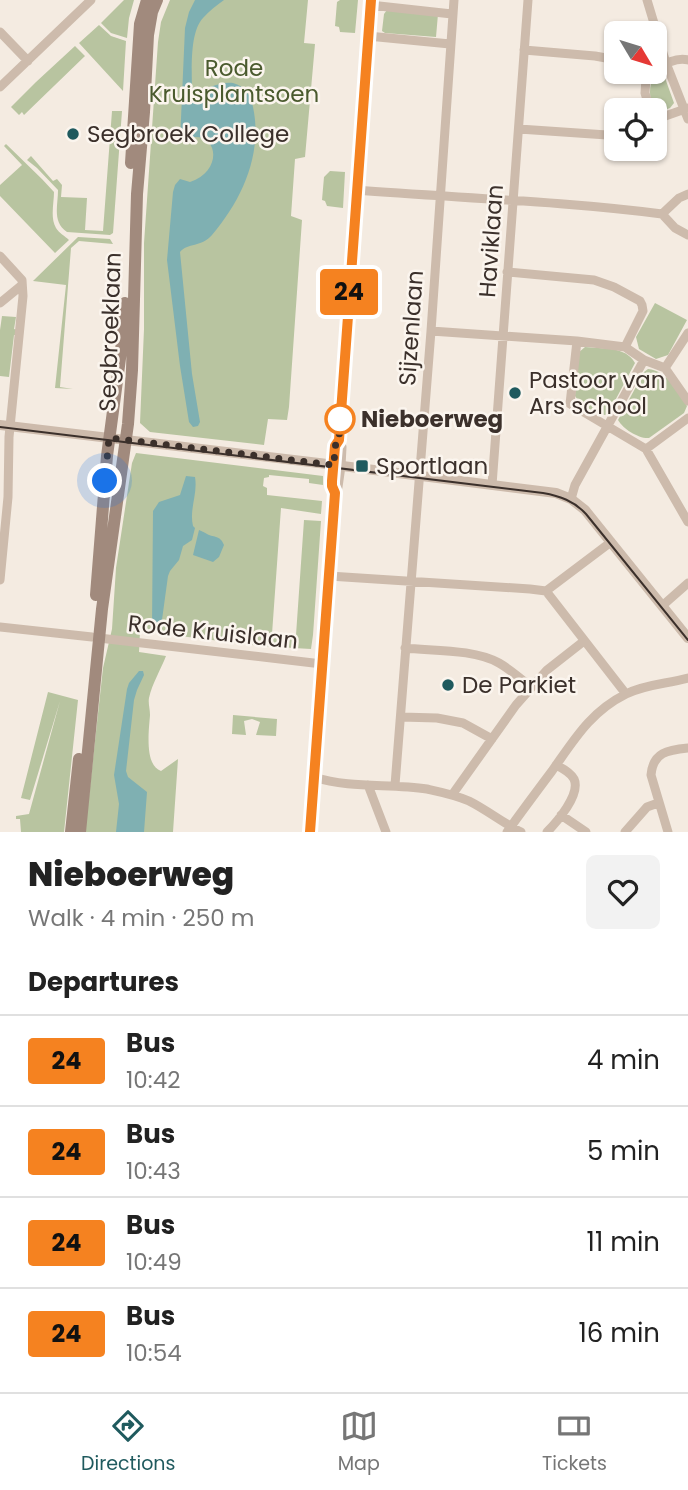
<!DOCTYPE html>
<meta charset="utf-8">
<style>
body{margin:0;font-family:Poppins,sans-serif;background:#f2f2f2;color:#222;height:100vh;display:flex;flex-direction:column;font-size:26px;white-space:nowrap}
*{box-sizing:border-box;margin:0}
p{font-size:23px;color:#767676}
.icon{flex:none;width:38px;height:38px;fill:none;stroke:currentColor;stroke-width:2;stroke-linecap:round;stroke-linejoin:round}
.map{position:relative;height:832px;overflow:hidden}
.panel{display:flex;flex-direction:column;background:#fff;flex:1}
.panel>*{flex:none}
.badge{padding:0 14px;border-radius:5px;font-size:24px;line-height:46px}
.needle{width:46px;rotate:128deg}
.controls{position:absolute;left:604px;top:21px;display:grid;gap:14px}
.controls a{display:grid;place-items:center;width:63px;height:63px;border-radius:10px;background:#fff;box-shadow:0 2px 5px #0004;font-size:35px}
.you{position:absolute;width:35px;height:35px;margin:-18px;border:5px solid #fff;border-radius:50%;background:#1a73e8;box-shadow:0 0 0 10px #1a73e833}
.map>.badge{position:absolute;translate:-50% -50%;box-shadow:0 0 0 4px #fff}
h2{padding:0 28px;font-size:26px;line-height:63px}
.round{display:grid;place-items:center;flex:none;width:74px;height:74px;border-radius:10px;background:#f2f2f2}
.summary{display:flex;align-items:center;justify-content:space-between;height:119px;padding:0 28px}
h1{font-size:33px;font-weight:800;line-height:52px}
ul{padding:0;list-style:none}
li{display:flex;align-items:center;gap:21px;height:91px;padding:0 28px;border-top:2px solid #e0e0e0}
li div{flex:1}
li b{display:block;font-size:26px}
li em{font-style:normal}
li .badge{min-width:77px;font-weight:700;text-align:center}
.tabs{display:flex;justify-content:space-around;align-items:center;height:98px;border-top:2px solid #e0e0e0;background:#fff;font-size:19px;color:#767676}
.tabs a{display:grid;justify-items:center;gap:4px}
.tabs .selected{color:#1f5a5e}
.map>svg:first-child{display:block}
</style>
<div class="map">
<svg width="688" height="832" viewBox="0 0 688 832">
<rect width="100%" height="100%" fill="#f4ebe1"/>
<path fill="#b8c4a0" d="M124 0H134L129 18 127 38 111 33 101 23Z
M170 0H308L304 43 315 44 305 157 295 159 291 216 302 220 289 407 287 420 268 419 264 445 150 432 140 423 144 329V243L158 42 161 22Z
M340 0H358L355 33 340 32 339 27 335 26 337 2Z
M387 10 438 14 436 37 385 33 382 31 384 14Z
M99 25 111 36 126 41 123 91 79 43Z
M75 46 85 56 24 115 22 112 19 115 11 107 36 82Z
M660 73 664 75 674 103 670 108 659 112C648 104 648 87 654 76Z
M112 111H122L113 233 110 235 67 232C52 222 58 206 58 190L37 168 27 160 31 156 53 181 57 179 62 185 61 197 87 198 85 230 103 231Z
M6 144C22 160 39 175 54 192 54 203 50 218 56 228 59 233 65 236 69 240L55 253 0 196V185L22 165 4 146Z
M330 171 345 172 343 208 327 206 325 201 322 200 324 177Z
M78 237 110 239 113 244 79 241 71 248 60 387 73 389 55 388 66 285 33 281Z
M655 303 687 320 668 355 656 359 639 349 636 337Z
M2 316 16 317 14 329 18 330 17 335H14L9 377 0 376V330Z
M585 347C602 349 626 346 635 363L609 412 605 415C595 413 580 405 575 396L578 353Z
M648 369C667 371 679 391 687 406L684 413 649 438C639 439 623 429 618 420L644 372Z
M136 453 323 476V485L309 483V479L269 475V477L264 478 263 486 267 488V495L322 501 321 514 281 508 272 634 273 632 296 635 304 520 321 521 313 635 311 649 259 646 140 631 139 652 166 656C161 669 152 684 149 698 148 703 150 709 150 715 149 730 144 765 161 771L178 759 173 832H85L103 668 112 629 116 568 130 476 132 463Z
M48 692 78 700 64 832H21L20 819H16V816L29 814 60 701 30 800 21 798Z
M233 715 277 719 276 736 256 735 260 722 252 719 244 721 246 735 232 734Z"/>
<path fill="#7fb0b2" d="M195 0H224C217 5 209 11 203 18 189 33 192 72 192 93 205 90 220 81 233 83 245 86 251 96 253 107 263 154 242 200 212 235 202 247 187 243 180 252L192 374 200 422 198 426 193 427 189 422 180 366 167 260 173 192 175 185 180 179 190 182C227 170 217 123 180 141L185 28 189 12Z
M186 476 195 477C198 494 189 509 193 526L195 528 192 540 183 546 179 560 170 571 168 576 161 627H152L153 511 159 502 180 495Z
M199 530C202 531 205 533 207 534 215 538 220 535 224 545L219 557 213 562 193 555Z
M139 671H143L144 675 137 690 134 700 126 771 128 777 147 792 144 832H116L119 804 114 775 127 689 129 683Z"/>
<g fill="none" stroke-linecap="round" stroke-linejoin="round">
<path stroke="#cdbbac" stroke-width="9" d="M647 0 666 63 688 119
M370 5 452 14
M0 32 28 61
M368 36 450 44
M524 50 595 56 606 58 616 63
M654 71C663 64 677 57 688 60
M632 72 646 79
M0 87 91 0
M650 110 645 93 646 79 653 72
M654 120 688 108
M519 129 607 135 616 134
M356 190C458 198 561 201 662 214
M662 214 675 228 688 235
M662 214 679 198 688 194
M0 256 22 280 23 296 9 437 8 497 0 580
M507 272 594 280 614 287 640 301 642 305 643 311 625 347
M0 303 22 285
M431 331 577 341
M665 368 688 333
M688 401 665 368 644 360 625 347 577 341 570 404 646 449 688 418
M646 449 688 522
M492 485 528 0
M335 493 332 486 333 481 335 446 339 440 371 0
M571 499 575 485 644 360
M329 576 530 589 546 591 626 694
M546 591 611 542
M662 606 688 583
M0 627 92 637
M99 638 322 664
M405 648C434 651 474 649 499 663 511 670 521 679 531 687
M401 717 437 718 463 723 492 739
M314 777C351 789 390 783 427 789 441 792 456 795 469 801 487 810 503 823 521 832
M368 785 386 832
M395 785 431 331 454 0
M452 795 516 705 547 670 584 641
M561 815 586 832
M310 832 333 516 335 493 338 487 341 466 342 447 339 440
M507 832C522 811 537 791 552 771 574 740 590 712 626 694 646 684 667 684 688 678
M547 832C557 822 581 794 574 779 571 773 562 768 556 765
M625 832 647 807 658 803
M668 832 651 775C653 752 668 750 688 748"/>
<path stroke="#cdbbac" stroke-width="10" d="M0 425 319 463 556 493 571 499 585 510 688 638"/>
<path stroke="#a18a7d" stroke-width="12" d="M131 163 140 24 147 0
M96 595 107 456 121 351 125 303
M71 832 79 759
M80 832 102 609 128 424 132 370 137 194 144 112 148 35 152 12 157 0"/>
<path stroke="#3b302b" stroke-width="2" d="M0 427 543 493C560 496 574 501 586 514L688 640"/>
</g>
<g fill="none" stroke-linecap="round" stroke-linejoin="round">
<defs>
<path id="line" d="M310 832 335 493 332 486V481L335 446 339 440 371 0"/>
</defs>
<use href="#line" stroke="#fff" stroke-width="16"/>
<use href="#line" stroke="#f58220" stroke-width="10"/>
<path stroke="#3b302b" stroke-width="7" stroke-dasharray="0 12.6" d="M105 481 109 438 334 465 335 446 339 440 340 419"/>
</g>
<g fill="#1f5a5e" stroke="#fbf5ee" stroke-width="2.5">
<circle cx="73" cy="134" r="7"/>
<circle cx="515" cy="393" r="7"/>
<rect x="355" y="459" width="14" height="14" rx="3.5"/>
<circle cx="448" cy="685" r="7"/>
</g>
<circle fill="#fff" stroke="#f58220" stroke-width="3.5" cx="340" cy="419" r="14"/>
<g text-anchor="middle" dominant-baseline="central" stroke-width="5" stroke-linejoin="round" paint-order="stroke">
<g font-size="23" fill="#4a5a2e" stroke="#fbf5ee">
<text x="234" y="68">Rode<tspan x="234" dy="26">Kruisplantsoen</tspan></text>
</g>
<g font-size="23" fill="#3b302b" stroke="#fbf5ee" text-anchor="start">
<text x="87" y="134">Segbroek College</text>
<text x="529" y="380">Pastoor van<tspan x="529" dy="26">Ars school</tspan></text>
<text x="376" y="466">Sportlaan</text>
<text x="462" y="685">De Parkiet</text>
</g>
<g font-size="23" fill="#3b302b" stroke="#fbf5ee">
<text transform="translate(491 241) rotate(-86)">Haviklaan</text>
<text transform="translate(411 328) rotate(-86)">Sijzenlaan</text>
<text transform="translate(110 332) rotate(-88)">Segbroeklaan</text>
<text transform="translate(213 632) rotate(6)">Rode Kruislaan</text>
</g>
<g font-size="23" font-weight="bold" fill="#3b302b" stroke="#fbf5ee" text-anchor="start">
<text x="361" y="419">Nieboerweg</text>
</g>
</g>
</svg>
<div class="controls">
<a><svg class="needle" viewBox="-14 -14 28 28"><path d="M0-13l5 13h-10z" fill="#e53935"/><path d="M0 13l5-13h-10z" fill="#767676"/></svg></a>
<a><svg class="icon" aria-label="locate" viewBox="0 0 24 24"><circle cx="12" cy="12" r="6"/><path d="M12 2v4M12 18v4M2 12h4M18 12h4"/></svg></a>
</div>
<div class="you" style="left:105px;top:481px"></div>
<b class="badge" style="left:349px;top:292px;background:#f58220;color:#111">24</b>
</div>
<section class="panel">
<div class="summary"><div><h1>Nieboerweg</h1><p>Walk · 4 min · 250 m</p></div><a class="round"><svg class="icon" aria-label="heart" viewBox="0 0 24 24"><path d="M12 20l-8-8c-3-5 5-10 8-4 3-6 11-1 8 4z"/></svg></a></div>
<h2>Departures</h2>
<ul>
<li><span class="badge" style="background:#f58220;color:#111">24</span><div><b>Bus</b><p>10:42</p></div><em>4 min</em></li>
<li><span class="badge" style="background:#f58220;color:#111">24</span><div><b>Bus</b><p>10:43</p></div><em>5 min</em></li>
<li><span class="badge" style="background:#f58220;color:#111">24</span><div><b>Bus</b><p>10:49</p></div><em>11 min</em></li>
<li><span class="badge" style="background:#f58220;color:#111">24</span><div><b>Bus</b><p>10:54</p></div><em>16 min</em></li>
</ul>
</section>
<nav class="tabs">
<a class="selected"><svg class="icon" aria-label="directions" viewBox="0 0 24 24"><path d="M12 3l9 9-9 9-9-9zM9 14v-3h6M13 9l2 2-2 2"/></svg>Directions</a>
<a><svg class="icon" aria-label="map" viewBox="0 0 24 24"><path d="M3 6l6-2 6 2 6-2v14l-6 2-6-2-6 2zM9 4v14M15 6v14"/></svg>Map</a>
<a><svg class="icon" aria-label="tickets" viewBox="0 0 24 24"><path d="M3 7h18v10H3zM15 7v10"/></svg>Tickets</a>
</nav>
